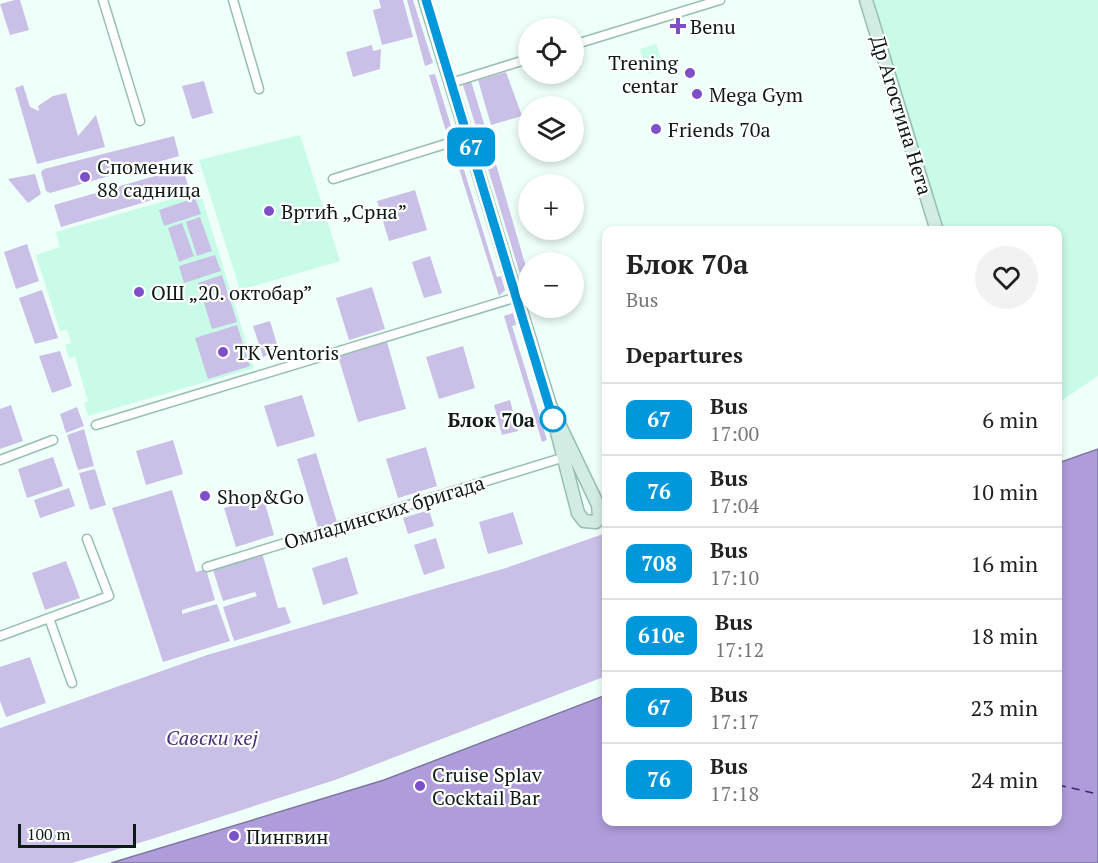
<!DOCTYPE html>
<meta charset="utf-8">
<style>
body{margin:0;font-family:"PT Serif",serif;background:#f2f2f2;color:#222;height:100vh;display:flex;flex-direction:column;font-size:22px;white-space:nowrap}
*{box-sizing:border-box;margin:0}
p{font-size:20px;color:#767676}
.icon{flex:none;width:33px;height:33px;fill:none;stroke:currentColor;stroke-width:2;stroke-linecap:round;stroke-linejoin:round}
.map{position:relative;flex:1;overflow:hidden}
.sheet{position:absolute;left:602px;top:226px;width:460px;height:600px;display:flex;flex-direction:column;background:#fff;border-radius:12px;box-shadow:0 3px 9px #0003}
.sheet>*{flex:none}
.badge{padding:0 12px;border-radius:9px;font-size:21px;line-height:39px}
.controls{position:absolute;left:518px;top:18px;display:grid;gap:12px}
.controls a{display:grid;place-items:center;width:66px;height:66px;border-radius:50%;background:#fff;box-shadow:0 3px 9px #0003;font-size:30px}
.scale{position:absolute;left:18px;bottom:15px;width:118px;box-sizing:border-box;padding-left:6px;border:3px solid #0c1b16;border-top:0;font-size:16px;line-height:21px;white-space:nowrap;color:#0c1b16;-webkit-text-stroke:4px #fff;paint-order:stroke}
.map>.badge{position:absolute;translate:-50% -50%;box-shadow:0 0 0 3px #fff}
h2{padding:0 24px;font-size:22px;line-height:54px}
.round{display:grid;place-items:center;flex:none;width:63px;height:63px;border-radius:32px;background:#f2f2f2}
.summary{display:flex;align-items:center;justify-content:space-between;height:102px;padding:0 24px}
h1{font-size:28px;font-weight:700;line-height:45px}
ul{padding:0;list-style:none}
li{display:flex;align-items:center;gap:18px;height:72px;padding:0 24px;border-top:2px solid #e0e0e0}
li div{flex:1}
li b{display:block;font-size:22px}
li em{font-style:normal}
li .badge{min-width:66px;font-weight:700;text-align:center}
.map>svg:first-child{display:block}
</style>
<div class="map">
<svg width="1098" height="863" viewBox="0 0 1098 863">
<rect width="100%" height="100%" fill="#effff9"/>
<path fill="#c8fbe8" d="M874 0H1098V376L1058 403V231H943L935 212Z
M656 44 664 69 648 74 640 49Z
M300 135 340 261 240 290 199 160Z
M200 191 254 368 88 416 84 403 88 401 75 357 69 358 65 345 71 343 67 330 60 331 36 255 60 247 56 232Z"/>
<path fill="#cabfe6" d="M15 0H20L29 30 10 35 0 4Z
M379 0H403L413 37 382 45 373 10 381 8Z
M407 0H413L433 63 425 66Z
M372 45 373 51 381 49 380 69 353 77 346 52Z
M506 72 522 116 491 125 478 80Z
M435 74 451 126 454 125 455 130 448 138 429 75Z
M204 81 213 113 192 119 182 86Z
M471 81 485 127H476L463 85Z
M23 85 30 107 39 111 38 106 53 96 66 93 78 136 96 115 105 147 37 164 15 88Z
M174 136 179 156 50 193 46 191 41 172 44 169Z
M491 147 528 274V285L523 284 482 149Z
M463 153 465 158 461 160 497 277 501 276 505 290 499 296 455 156Z
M183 168 189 189 61 227 54 205Z
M35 174 41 194 28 203 8 179Z
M415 190 427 230 389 241 377 201Z
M195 198 201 214 164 226 159 210Z
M200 217 212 251 197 256 186 222Z
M182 223 194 256 179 262 168 228Z
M27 244 39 281 16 289 4 252Z
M215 255 221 271 184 283 179 266Z
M430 256 442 293 424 298 412 262Z
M222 275 237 322 212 329 198 283Z
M372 287 385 329 349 340 336 298Z
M42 290 58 338 35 344 19 298Z
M513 313 516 325 512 326 547 440 542 442 504 316Z
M270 321 279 351 263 357 253 326Z
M237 325 250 366 208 379 195 338Z
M387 342 406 409 358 422 338 356Z
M463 346 475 388 439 399 426 357Z
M60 351 72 386 52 393 39 356Z
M302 395 315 436 277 447 264 406Z
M510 400 518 431 502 435 494 405Z
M11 405 23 441 0 449V409Z
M77 407 84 426 66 433 60 414Z
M84 429 94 466 78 470 67 435Z
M173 440 183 474 146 485 136 451Z
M426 447 437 486 398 498 386 459Z
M316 453 337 522 318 528 297 459Z
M53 457 63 486 27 498 18 469Z
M95 469 106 505 90 510 79 473Z
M69 488 75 506 40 518 34 500Z
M172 490 196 572 206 569 215 600 182 610V614L217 604 230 641 163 662 112 508Z
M263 496 274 535 236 547 224 508Z
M429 510 434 526 408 534 403 518Z
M513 512 523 544 488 554 479 522Z
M606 533V676L335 780 152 839 72 863H0V728L207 655 506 568Z
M436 538 445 568 424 575 414 545Z
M262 553 278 608 285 607 291 623 234 641 223 607 257 596 255 592 223 601 212 567Z
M347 557 358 594 323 605 312 568Z
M66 561 80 598 45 610 32 573Z
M30 657 46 703 6 717 0 701V667Z"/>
<path fill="#af9ddb" stroke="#7e76a0" stroke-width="1.5" d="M1098 449V863H111L384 780 606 695V822H1058V463Z"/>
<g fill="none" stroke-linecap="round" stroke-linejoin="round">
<path stroke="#40246d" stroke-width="1.5" stroke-dasharray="8 6" stroke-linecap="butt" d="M1058 785 1098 794"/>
<defs>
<path id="street" d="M103 0 140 121
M233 0 259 89
M573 45 720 0
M451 83 528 59
M333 179 468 137
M96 425 517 297
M0 460 53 440
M207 567 568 456
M49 618 72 683
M0 636 109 596 87 539"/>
<path id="secondary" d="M425 0 550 405 578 513 584 521 596 522 599 517 598 505 550 405
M866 0 937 231"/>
</defs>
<use href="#street" stroke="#97bfb1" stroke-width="11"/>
<use href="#secondary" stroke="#97bfb1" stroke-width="15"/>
<use href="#street" stroke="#fff" stroke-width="8"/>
<use href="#secondary" stroke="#d2ece4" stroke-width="12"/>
</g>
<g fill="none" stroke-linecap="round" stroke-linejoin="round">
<defs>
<path id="line" d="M426 0 553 419"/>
</defs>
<use href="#line" stroke="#fff" stroke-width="14"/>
<use href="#line" stroke="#0098da" stroke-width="9"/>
</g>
<g fill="#7d4fc8" stroke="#fff" stroke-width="2">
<path d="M675 17h6v6h6v6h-6v6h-6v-6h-6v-6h6z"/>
<circle cx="690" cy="73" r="6"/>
<circle cx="697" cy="94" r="6"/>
<circle cx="656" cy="129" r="6"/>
<circle cx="85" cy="177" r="6"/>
<circle cx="269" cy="211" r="6"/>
<circle cx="139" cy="292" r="6"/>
<circle cx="223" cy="352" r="6"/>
<circle cx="205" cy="496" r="6"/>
<circle cx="420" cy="786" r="6"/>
<circle cx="234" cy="836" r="6"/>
</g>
<circle fill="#fff" stroke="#0098da" stroke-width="3" cx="553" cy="419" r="12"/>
<g text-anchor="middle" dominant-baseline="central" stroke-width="4.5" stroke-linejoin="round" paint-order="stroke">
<g font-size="20" fill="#0c1b16" stroke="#fff" text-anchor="start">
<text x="690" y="26">Benu</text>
<text x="678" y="62" text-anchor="end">Trening<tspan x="678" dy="23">centar</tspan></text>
<text x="709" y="94">Mega Gym</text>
<text x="668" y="129">Friends 70a</text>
<text x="97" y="166">Споменик<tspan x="97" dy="23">88 садница</tspan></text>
<text x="281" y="211">Вртић „Срна”</text>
<text x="151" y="292">ОШ „20. октобар”</text>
<text x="235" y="352">TK Ventoris</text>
<text x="217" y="496">Shop&amp;Go</text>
<text x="432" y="774">Cruise Splav<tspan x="432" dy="23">Cocktail Bar</tspan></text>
<text x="246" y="836">Пингвин</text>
</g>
<g font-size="20" fill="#0c1b16" stroke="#fff">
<text transform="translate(902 115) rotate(73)">Др Агостина Нета</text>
<text transform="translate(384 512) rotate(-17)">Омладинских бригада</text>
</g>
<g font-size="20" font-weight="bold" fill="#0c1b16" stroke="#fff" text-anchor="end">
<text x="535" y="419">Блок 70а</text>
</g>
<g font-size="20" font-style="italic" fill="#4b307a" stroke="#fff">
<text x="212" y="737">Савски кеј</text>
</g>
</g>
</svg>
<div class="controls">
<a><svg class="icon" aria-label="locate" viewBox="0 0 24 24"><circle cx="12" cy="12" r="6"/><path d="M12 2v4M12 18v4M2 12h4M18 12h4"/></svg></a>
<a><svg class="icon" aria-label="layers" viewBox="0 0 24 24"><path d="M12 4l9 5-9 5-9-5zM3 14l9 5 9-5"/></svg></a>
<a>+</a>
<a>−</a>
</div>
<div class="scale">100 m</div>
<b class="badge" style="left:471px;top:147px;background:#0098da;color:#fff">67</b>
<section class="sheet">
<div class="summary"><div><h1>Блок 70а</h1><p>Bus</p></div><a class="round"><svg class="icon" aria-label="heart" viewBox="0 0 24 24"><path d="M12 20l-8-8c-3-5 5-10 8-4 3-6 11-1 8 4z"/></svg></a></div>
<h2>Departures</h2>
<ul>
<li><span class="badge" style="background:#0098da;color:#fff">67</span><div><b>Bus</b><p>17:00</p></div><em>6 min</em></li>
<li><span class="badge" style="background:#0098da;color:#fff">76</span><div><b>Bus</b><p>17:04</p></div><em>10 min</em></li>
<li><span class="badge" style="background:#0098da;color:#fff">708</span><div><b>Bus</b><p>17:10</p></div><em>16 min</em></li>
<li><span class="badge" style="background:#0098da;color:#fff">610e</span><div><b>Bus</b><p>17:12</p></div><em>18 min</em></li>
<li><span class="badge" style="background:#0098da;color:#fff">67</span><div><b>Bus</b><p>17:17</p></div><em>23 min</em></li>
<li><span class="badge" style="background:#0098da;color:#fff">76</span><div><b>Bus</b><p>17:18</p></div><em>24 min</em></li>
</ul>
</section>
</div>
